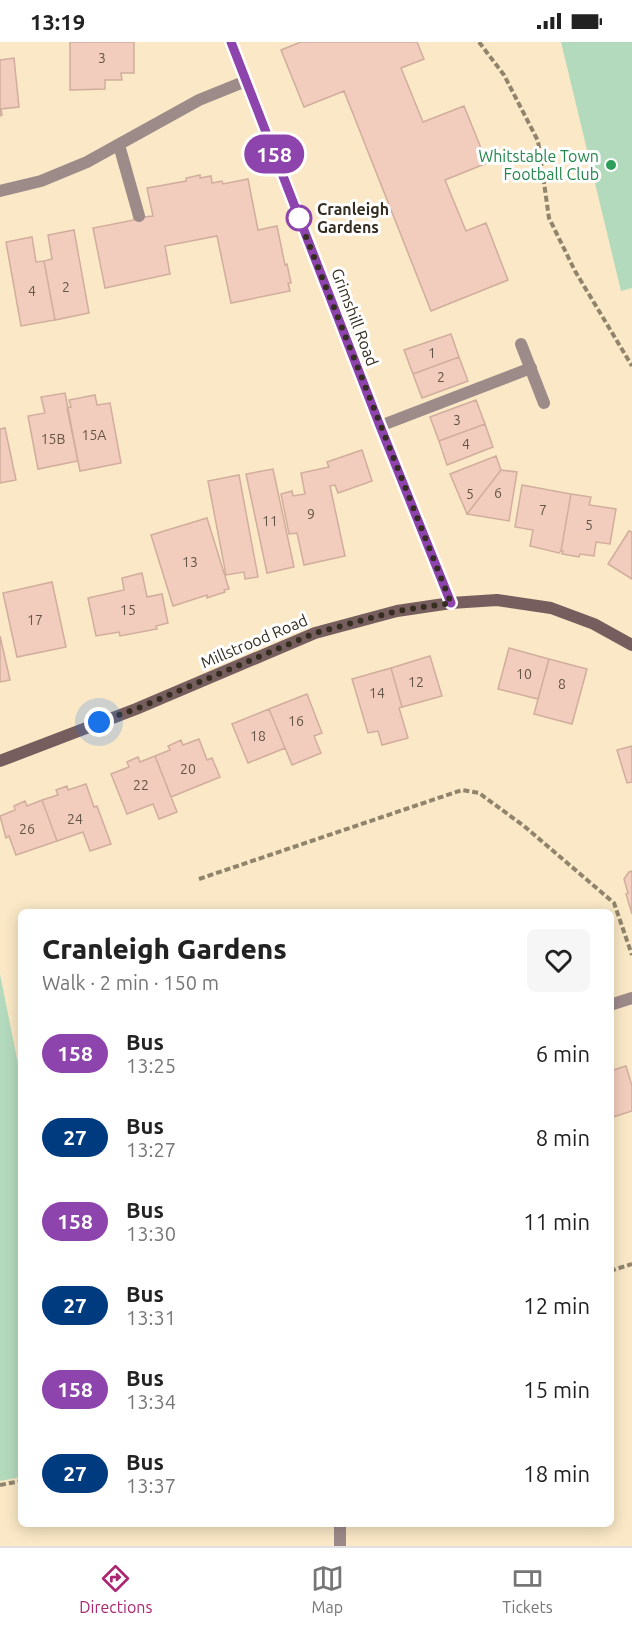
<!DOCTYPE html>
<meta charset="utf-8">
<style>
body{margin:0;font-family:Ubuntu,sans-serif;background:#f6f6f6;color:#222;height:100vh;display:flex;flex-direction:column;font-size:22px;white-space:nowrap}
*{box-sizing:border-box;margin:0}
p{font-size:20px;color:#767676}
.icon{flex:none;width:33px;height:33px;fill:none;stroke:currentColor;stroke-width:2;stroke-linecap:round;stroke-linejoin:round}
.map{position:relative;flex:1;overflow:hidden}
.sheet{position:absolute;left:18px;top:867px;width:596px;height:618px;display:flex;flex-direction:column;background:#fff;border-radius:9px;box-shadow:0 3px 15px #0003}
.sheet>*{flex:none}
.badge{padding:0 12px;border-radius:20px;font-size:21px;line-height:39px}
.you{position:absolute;width:30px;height:30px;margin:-15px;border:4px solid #fff;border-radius:50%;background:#1a73e8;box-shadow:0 0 0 9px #1a73e833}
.map>.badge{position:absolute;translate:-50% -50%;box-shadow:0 0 0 3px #fff}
.round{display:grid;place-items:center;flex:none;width:63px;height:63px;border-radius:9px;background:#f6f6f6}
.overview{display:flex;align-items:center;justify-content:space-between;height:102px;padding:0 24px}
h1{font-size:28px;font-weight:800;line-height:45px}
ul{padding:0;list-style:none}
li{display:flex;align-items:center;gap:18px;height:84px;padding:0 24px}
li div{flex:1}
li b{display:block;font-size:22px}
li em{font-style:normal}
li .badge{min-width:66px;font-weight:700;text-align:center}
.status{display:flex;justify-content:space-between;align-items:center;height:42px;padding:0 30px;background:#fff;direction:ltr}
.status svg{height:16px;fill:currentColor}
.tab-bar{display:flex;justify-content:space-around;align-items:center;height:84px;border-top:2px solid #e0e0e0;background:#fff;font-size:16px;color:#767676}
.tab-bar a{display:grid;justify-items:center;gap:3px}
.tab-bar .on{color:#ab2770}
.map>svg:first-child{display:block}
</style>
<div class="status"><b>13:19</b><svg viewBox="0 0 49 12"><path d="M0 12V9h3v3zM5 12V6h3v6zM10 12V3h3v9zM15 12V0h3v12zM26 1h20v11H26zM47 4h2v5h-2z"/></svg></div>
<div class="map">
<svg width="632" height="1504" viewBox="0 0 632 1504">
<rect width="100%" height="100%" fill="#fae8c6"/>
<path fill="#b4dabd" d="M561 0H632V246L621 249Z
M0 932 21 1037V1435L0 1439Z"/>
<path fill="#f2cdbd" stroke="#d1ad9d" stroke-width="1.5" d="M70 0H134V31H121L122 38H105V47L70 48Z
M301 0H417L424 17 401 26 423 80 464 64 487 121 445 138 466 189 486 181 508 238 431 269 344 49 304 65 281 8Z
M14 16 19 65 1 67 2 73 0 74V18Z
M200 133V136L211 134 212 141 222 139 223 142 248 137 258 188 277 184 285 223 287 222 291 241H288L290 249 231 261 217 194 165 204 170 232 105 246 93 186 134 178V176L153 174 147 146 186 139V136Z
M74 188 89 271 55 278 44 219 52 217 48 193Z
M32 195 36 220 44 219 55 278 21 284 6 200Z
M451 292 459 315 413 332 404 308Z
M459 315 468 339 422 356 413 332Z
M65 351 78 419 38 427 28 374 45 371 41 355Z
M95 353 97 363 110 361 121 421 80 429 67 366 71 365 69 358Z
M476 358 485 382 439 399 430 375Z
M485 382 493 405 447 423 439 399Z
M5 386 16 438 0 441V387Z
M362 408 372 439 338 451 335 443 330 444 345 514 304 523 297 491 289 492 281 452 292 449 293 454 305 452 301 431 329 425 327 420Z
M496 414 501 428 467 472 450 432Z
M273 427 294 525 267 531 246 432Z
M501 428 517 430 509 479 467 472Z
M239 433 258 535 245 537 244 530 226 533 208 439Z
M522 443 571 452 561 509 559 511 530 504 533 488 515 485Z
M571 452 591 455 589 463 616 467 610 502 596 500 594 514 580 512 579 515 562 512 563 509H561Z
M207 476 229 547 224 548 225 550 207 556V553L173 564 151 493Z
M629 489 632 490V537L608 522Z
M142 531 147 555 162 552 168 581 156 584 157 587 120 594 119 590 96 594 88 556 124 548 122 536Z
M52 540 66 605 17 615 3 551Z
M0 594 10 638 0 640Z
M509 606 549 617 538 657 498 647Z
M430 614 442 654 402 665 391 626Z
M549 617 587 627 572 682 534 672Z
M391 626 402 665 399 666 408 696 382 703 378 689 368 691 352 637Z
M307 652 322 691 314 694 321 711 292 723 269 667Z
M269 667 285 706 248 721 232 682Z
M199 697 207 718 212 716 220 735 171 755 155 714 170 708 168 704 181 698 183 703Z
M632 704V740L627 741 617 708Z
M155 714 177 770 159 777 153 762 127 772 111 732 129 725 127 720 138 715 140 720Z
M86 742 94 765 97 764 111 802 90 809 83 790 57 799 42 758 58 753 56 748 67 744 68 748Z
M42 758 57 799 16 813 9 794 6 796 0 774 15 768 14 764 25 759 27 764Z
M632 829V872L626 852 628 851 624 837 629 830Z
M626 1024 632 1044V1069L610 1076V1029Z"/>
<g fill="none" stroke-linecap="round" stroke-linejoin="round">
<path stroke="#90846d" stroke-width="4" stroke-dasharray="6 3" stroke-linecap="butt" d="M479 0 504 33 538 99 549 176 575 229 632 324
M199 837 462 748 479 751 524 784 614 861 632 913
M610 1229 632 1222
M0 1443 21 1439"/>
<path stroke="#9d8b8a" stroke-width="12" d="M119 103 139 174
M521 302 544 361
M380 384 531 326"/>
<path stroke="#9d8b8a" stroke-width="12" d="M231 0 380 384 451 561
M0 149 41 139 87 120 199 58 246 39
M610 963 632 956
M340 1482V1504"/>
<path stroke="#775e5e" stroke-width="12" d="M0 719 136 667 315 591 397 569 451 561 497 558 551 566 594 582 632 603"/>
</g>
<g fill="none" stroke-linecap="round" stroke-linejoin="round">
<defs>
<path id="line" d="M231 0 380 384 451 561"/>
</defs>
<use href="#line" stroke="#fff" stroke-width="14"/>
<use href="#line" stroke="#8e44ad" stroke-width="9"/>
<path stroke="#342d20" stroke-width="6" stroke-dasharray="0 10.8" d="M99 680 136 667 315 591 397 569 451 561 295 167 299 176"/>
</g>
<circle fill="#2e9e5b" stroke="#fff" stroke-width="2" cx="611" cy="123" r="6"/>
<circle fill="#fff" stroke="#8e44ad" stroke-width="3" cx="299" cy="176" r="12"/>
<g text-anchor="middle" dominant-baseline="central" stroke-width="6" stroke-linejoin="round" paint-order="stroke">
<g font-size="14" fill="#645547">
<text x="102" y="16">3</text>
<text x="66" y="245">2</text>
<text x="32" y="249">4</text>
<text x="432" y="311">1</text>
<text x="441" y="335">2</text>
<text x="457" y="378">3</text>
<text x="94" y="393">15A</text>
<text x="53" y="397">15B</text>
<text x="466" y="402">4</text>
<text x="498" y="451">6</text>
<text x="470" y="452">5</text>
<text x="543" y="468">7</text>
<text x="311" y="472">9</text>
<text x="270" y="479">11</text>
<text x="589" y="483">5</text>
<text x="190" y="520">13</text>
<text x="128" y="568">15</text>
<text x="35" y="578">17</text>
<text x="524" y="632">10</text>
<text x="416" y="640">12</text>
<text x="562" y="642">8</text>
<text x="377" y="651">14</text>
<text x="296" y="679">16</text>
<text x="258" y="694">18</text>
<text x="188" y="727">20</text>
<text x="141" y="743">22</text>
<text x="75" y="777">24</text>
<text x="27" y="787">26</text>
</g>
<g font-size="16" fill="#27864d" stroke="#fff" text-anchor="end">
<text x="599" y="114">Whitstable Town<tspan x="599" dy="18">Football Club</tspan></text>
</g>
<g font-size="16" font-weight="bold" fill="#342d20" stroke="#fff" text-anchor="start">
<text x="317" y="167">Cranleigh<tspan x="317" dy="18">Gardens</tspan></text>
</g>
<g font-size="16" fill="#342d20" stroke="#fff">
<text transform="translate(355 275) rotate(69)">Grimshill Road</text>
<text transform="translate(254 599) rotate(-23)">Millstrood Road</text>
</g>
</g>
</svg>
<div class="you" style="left:99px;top:680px"></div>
<b class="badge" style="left:274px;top:112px;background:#8e44ad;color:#fff">158</b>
<section class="sheet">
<div class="overview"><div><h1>Cranleigh Gardens</h1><p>Walk · 2 min · 150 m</p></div><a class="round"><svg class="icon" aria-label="heart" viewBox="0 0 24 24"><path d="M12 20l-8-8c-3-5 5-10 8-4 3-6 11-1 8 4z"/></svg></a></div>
<ul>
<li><span class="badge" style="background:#8e44ad;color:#fff">158</span><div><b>Bus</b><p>13:25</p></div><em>6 min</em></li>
<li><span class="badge" style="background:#003b80;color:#fff">27</span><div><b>Bus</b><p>13:27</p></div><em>8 min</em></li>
<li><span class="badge" style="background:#8e44ad;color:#fff">158</span><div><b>Bus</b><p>13:30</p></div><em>11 min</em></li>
<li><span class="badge" style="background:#003b80;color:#fff">27</span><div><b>Bus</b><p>13:31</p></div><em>12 min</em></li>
<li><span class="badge" style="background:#8e44ad;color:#fff">158</span><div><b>Bus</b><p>13:34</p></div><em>15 min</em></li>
<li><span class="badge" style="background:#003b80;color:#fff">27</span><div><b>Bus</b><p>13:37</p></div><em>18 min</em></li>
</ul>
</section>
</div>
<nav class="tab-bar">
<a class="on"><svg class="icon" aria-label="directions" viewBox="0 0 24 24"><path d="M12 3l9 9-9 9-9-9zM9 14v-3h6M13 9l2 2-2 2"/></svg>Directions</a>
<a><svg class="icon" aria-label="map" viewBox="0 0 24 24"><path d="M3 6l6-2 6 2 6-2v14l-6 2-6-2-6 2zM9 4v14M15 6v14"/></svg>Map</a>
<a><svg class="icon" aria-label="tickets" viewBox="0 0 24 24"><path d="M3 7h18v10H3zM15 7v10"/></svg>Tickets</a>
</nav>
